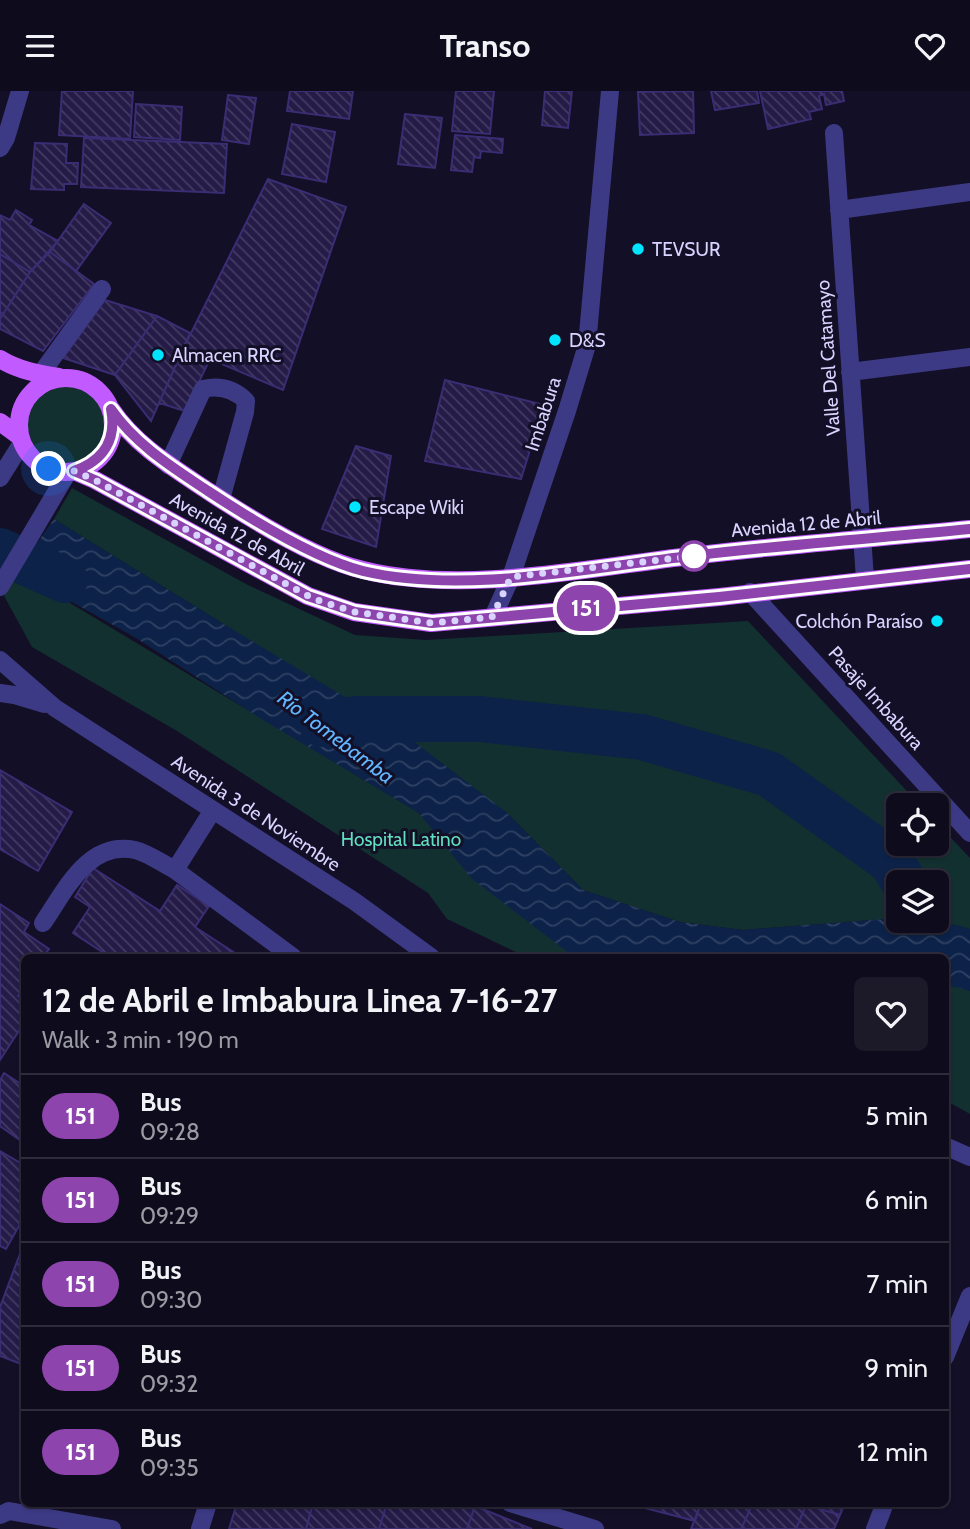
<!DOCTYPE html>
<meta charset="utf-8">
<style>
body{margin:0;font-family:Cabin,sans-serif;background:#1c1929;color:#f1f3f6;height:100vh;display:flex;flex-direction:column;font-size:26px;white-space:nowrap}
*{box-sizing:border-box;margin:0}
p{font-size:23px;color:#9b9ba3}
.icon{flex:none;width:38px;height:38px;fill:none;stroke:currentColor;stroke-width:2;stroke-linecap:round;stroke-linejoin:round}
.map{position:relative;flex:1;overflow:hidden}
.panel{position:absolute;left:21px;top:863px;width:928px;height:553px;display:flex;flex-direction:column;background:#0e0b1c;border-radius:10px;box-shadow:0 2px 5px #0004,0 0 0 2px #2e2b3b}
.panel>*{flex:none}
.badge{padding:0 14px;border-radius:23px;font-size:24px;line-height:46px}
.tools{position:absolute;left:886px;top:702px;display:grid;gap:14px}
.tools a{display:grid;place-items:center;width:63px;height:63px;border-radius:10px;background:#0e0b1c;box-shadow:0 2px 5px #0004,0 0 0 2px #2e2b3b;font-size:35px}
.you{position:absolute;width:35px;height:35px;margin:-18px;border:5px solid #fff;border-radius:50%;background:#1a73e8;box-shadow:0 0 0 10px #1a73e833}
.map>.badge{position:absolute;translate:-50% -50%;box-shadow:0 0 0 4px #fff}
.round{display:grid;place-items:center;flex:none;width:74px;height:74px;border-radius:10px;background:#1c1929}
.head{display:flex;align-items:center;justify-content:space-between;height:119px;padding:0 21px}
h1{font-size:33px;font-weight:700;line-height:52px}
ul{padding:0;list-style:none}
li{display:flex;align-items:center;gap:21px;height:84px;padding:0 21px;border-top:2px solid #2e2b3b}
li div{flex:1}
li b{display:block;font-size:26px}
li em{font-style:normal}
li .badge{min-width:77px;font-weight:700;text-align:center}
header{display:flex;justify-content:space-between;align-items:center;height:91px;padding:0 21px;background:#0e0b1c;font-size:32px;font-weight:700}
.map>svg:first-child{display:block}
</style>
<header><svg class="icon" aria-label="menu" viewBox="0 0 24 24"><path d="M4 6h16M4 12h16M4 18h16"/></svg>Transo<svg class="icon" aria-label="heart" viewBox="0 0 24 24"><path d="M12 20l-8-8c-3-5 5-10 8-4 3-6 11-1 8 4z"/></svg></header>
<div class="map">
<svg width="970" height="1438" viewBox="0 0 970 1438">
<defs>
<pattern id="water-waves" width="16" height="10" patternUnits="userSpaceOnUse" patternTransform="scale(1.75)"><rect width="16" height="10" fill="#0c2248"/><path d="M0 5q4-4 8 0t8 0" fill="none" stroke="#2f4163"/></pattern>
<pattern id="building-back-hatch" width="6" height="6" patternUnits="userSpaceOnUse" patternTransform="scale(1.75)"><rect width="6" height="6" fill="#241b47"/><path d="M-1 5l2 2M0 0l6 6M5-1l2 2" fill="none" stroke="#433b63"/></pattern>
</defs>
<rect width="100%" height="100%" fill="#130f26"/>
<path fill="#12302f" d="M22 334a44 44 0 1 1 88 0a44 44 0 1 1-88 0Z
M72 397 246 493 355 544 426 549 748 530 920 714H898V752H936V731L970 767V838L936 829V791H898V827L743 839 680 831 583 799 506 721 222 532 54 428Z
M17 480 419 722 575 866H526L447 828 428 802 177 640 32 556 3 503Z
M945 893 970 900V1023L945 1009Z"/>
<path fill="url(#water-waves)" d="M54 428 222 532 395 636 506 721 583 799 680 831 743 839 898 827V830L936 829 970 838V900L945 893V866H574L471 787 419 722 263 629 136 547 17 480Z"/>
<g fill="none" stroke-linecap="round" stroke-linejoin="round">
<path stroke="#0c2248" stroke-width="46" d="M0 460 65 489
M322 633 356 628H480L642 646 769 683 891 770 904 791"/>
</g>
<path fill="url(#building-back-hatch)" stroke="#3b2d73" stroke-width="2" d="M62 0H133L130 48 59 44Z
M290 0H353L349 28 287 20Z
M456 0H494L490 43 452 40Z
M545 0H572L568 37 542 34Z
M693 0 694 42 640 44 638 1Z
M711 0H757L759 12 715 19Z
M760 0H842L844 10 826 14 824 3 819 5 822 18 809 21 811 28 768 38Z
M228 4 256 7 249 53 222 49Z
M136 13 182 16 180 49 134 46Z
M405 23 442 27 435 77 398 73Z
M292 33 335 41 326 91 282 83Z
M455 44 503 48 502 62 481 60 480 67 474 66 472 81 451 79Z
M84 47 227 53 224 102 81 96Z
M35 52 67 53 66 72H78L77 93H64V99L31 98Z
M268 88 346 116 283 299 210 268 185 254Z
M84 113 111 132 76 180 50 161Z
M16 119 32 129 29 134 58 150 30 181 0 163V124L10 129Z
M50 161 94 193 43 260 0 238V228L30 181Z
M0 163 30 181 0 228Z
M105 209 157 225 115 284 63 267Z
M157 225 190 242 151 330 115 284Z
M185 254 210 268 185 320 159 312Z
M445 289 544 314 521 388 425 370Z
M356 355 391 365 376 456 322 438Z
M0 679 72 721 38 780 0 758Z
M93 777 160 820 177 794 209 815 195 836 241 866H110L73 842 90 816 75 806Z
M0 813 29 832 24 841 49 858 43 866H24V895L18 905 24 909V932L0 969Z
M4 982 24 995V1052L0 1035V989Z
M0 1060 24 1074V1126L6 1158 0 1155Z
M24 1152V1274L0 1265V1216Z
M237 1412H313L306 1438H229Z
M313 1412H387L379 1438H306Z
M387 1412H466L475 1415 467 1438H379Z
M647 1412H701L695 1430 645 1417Z
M701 1412H753L741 1438H691Z
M753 1412H802L806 1414 796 1438H741Z
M807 1412H845L840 1424 806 1414Z
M806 1414 840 1424 834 1438H796Z
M475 1415 532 1438H467Z"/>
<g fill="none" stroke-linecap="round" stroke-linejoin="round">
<path stroke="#3d3a85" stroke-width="18" d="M834 42 865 488
M0 57 6 47 20 0
M839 119 970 101
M850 281 970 266
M40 284 102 198
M168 374 203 298C220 294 234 298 246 310L245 321 221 408
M0 387 22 352
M0 496 68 381
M750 501 970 742
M493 526 511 486 567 320 587 254 610 0
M0 569 55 617 354 810 431 866
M0 602 14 604 44 613
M213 719 175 779 293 866
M43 832C65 800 88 749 135 759 148 762 163 773 175 779
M945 1055 970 1066
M945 1266 970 1205
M510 1412 595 1438
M0 1424 9 1420 112 1438
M200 1438 208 1412
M875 1438 885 1412"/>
<path stroke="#c25bff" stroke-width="18" d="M0 268C18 279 38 283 59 286
M19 334a47 47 0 1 1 94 0a47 47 0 1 1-94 0Z
M111 318C135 354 172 376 208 400 249 427 315 468 363 479 464 504 587 477 690 465 783 454 877 447 970 438
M0 331 19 345
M74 380 95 389 308 505 354 521 431 532 719 506 970 478"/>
</g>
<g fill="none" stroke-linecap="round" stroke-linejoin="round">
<defs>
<path id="line" d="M970 438C877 447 783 454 690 465 587 477 464 504 363 480 316 468 249 427 208 400 172 376 136 354 111 318 117 349 103 370 74 380L95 389 308 505 355 521 432 532 719 506 970 478"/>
</defs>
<use href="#line" stroke="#fff" stroke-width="16"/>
<use href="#line" stroke="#8e44ad" stroke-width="10"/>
<path stroke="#d9d4ff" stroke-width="7" stroke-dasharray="0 12.6" d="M49 378 74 380 95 389 314 508 355 521 432 532 492 526 511 486 694 465"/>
</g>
<g fill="#00e5ff" stroke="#130f26" stroke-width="2.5">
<circle cx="638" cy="158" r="7"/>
<circle cx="555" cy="249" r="7"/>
<circle cx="158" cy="264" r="7"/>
<circle cx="355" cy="416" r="7"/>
<circle cx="937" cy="530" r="7"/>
</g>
<circle fill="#fff" stroke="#8e44ad" stroke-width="3.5" cx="694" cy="465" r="14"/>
<g text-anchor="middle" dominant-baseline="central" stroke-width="6" stroke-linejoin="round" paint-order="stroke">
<g font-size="19" fill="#d9d4ff" stroke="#130f26" text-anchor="start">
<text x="652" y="158">TEVSUR</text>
<text x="569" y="249">D&amp;S</text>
<text x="172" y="264">Almacen RRC</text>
<text x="369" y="416">Escape Wiki</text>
<text x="923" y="530" text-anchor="end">Colchón Paraíso</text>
</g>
<g font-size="19" fill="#d9d4ff" stroke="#130f26">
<text transform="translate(828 267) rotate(-94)">Valle Del Catamayo</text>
<text transform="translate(543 323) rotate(-72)">Imbabura</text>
<text transform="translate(806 433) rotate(-5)">Avenida 12 de Abril</text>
<text transform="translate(237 443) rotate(29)">Avenida 12 de Abril</text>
<text transform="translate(876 607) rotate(48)">Pasaje Imbabura</text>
<text transform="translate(256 722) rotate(33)">Avenida 3 de Noviembre</text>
</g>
<g font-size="19" fill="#5fe0c0" stroke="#130f26">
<text x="401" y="748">Hospital Latino</text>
</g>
<g font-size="21" font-style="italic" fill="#62b6ff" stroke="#130f26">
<text transform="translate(336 646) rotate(37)">Río Tomebamba</text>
</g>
</g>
</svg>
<div class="tools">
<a><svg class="icon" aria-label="locate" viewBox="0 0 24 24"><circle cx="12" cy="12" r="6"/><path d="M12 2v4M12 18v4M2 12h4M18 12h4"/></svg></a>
<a><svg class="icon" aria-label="layers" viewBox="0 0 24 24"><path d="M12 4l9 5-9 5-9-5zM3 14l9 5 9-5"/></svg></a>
</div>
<div class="you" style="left:49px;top:378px"></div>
<b class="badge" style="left:586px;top:517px;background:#8e44ad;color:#fff">151</b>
<section class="panel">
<div class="head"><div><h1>12 de Abril e Imbabura Linea 7-16-27</h1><p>Walk · 3 min · 190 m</p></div><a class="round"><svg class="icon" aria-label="heart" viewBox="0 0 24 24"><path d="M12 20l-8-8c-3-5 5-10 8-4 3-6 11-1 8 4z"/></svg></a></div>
<ul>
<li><span class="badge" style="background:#8e44ad;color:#fff">151</span><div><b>Bus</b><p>09:28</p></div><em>5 min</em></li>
<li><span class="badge" style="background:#8e44ad;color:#fff">151</span><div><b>Bus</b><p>09:29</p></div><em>6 min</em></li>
<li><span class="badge" style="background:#8e44ad;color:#fff">151</span><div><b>Bus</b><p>09:30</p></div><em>7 min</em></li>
<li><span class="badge" style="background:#8e44ad;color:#fff">151</span><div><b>Bus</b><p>09:32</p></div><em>9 min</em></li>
<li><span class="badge" style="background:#8e44ad;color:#fff">151</span><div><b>Bus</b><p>09:35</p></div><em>12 min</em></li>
</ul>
</section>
</div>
